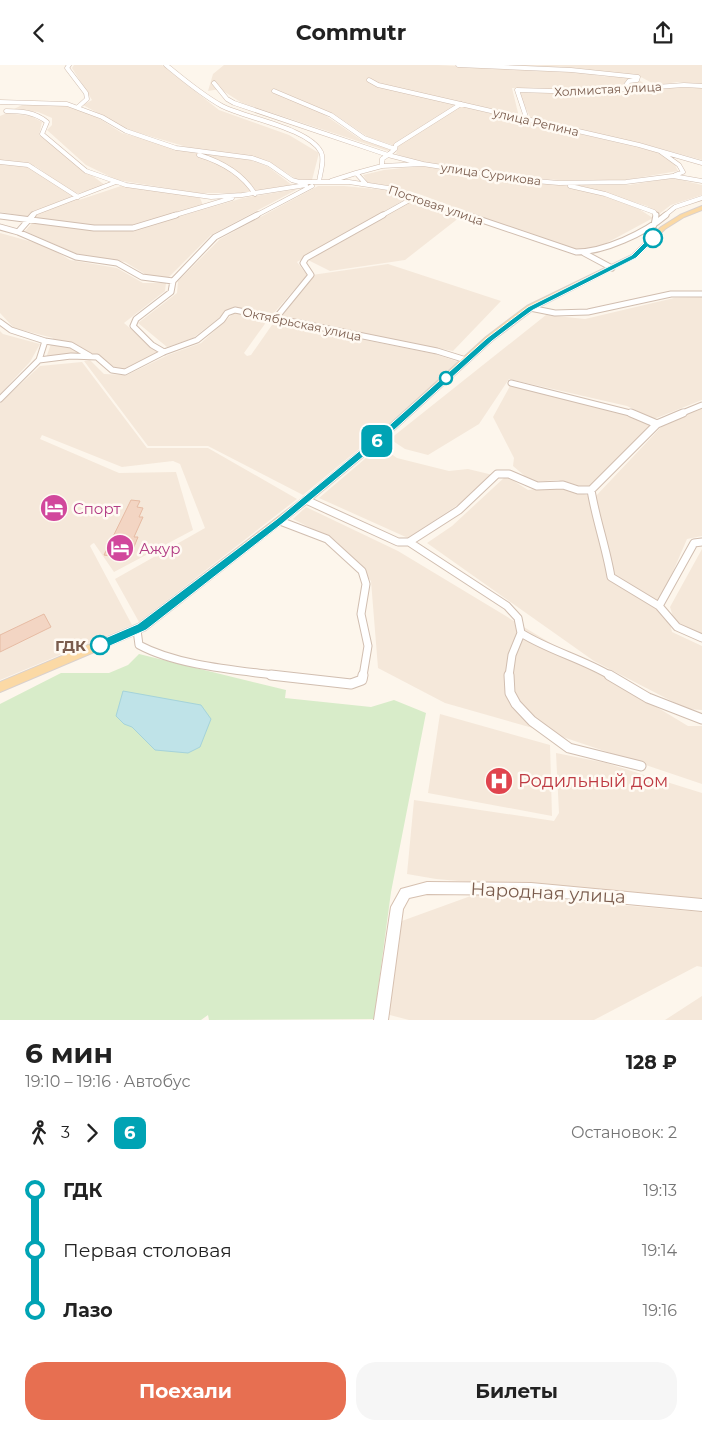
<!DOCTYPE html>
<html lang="ru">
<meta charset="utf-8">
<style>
body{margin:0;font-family:Montserrat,sans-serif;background:#f6f6f6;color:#222;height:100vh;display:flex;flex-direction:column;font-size:19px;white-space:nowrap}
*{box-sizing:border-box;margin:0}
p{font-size:16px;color:#767676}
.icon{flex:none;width:28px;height:28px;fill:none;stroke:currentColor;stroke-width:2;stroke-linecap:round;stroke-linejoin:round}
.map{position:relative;height:955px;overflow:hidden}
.side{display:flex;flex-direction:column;background:#fff;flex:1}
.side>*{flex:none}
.badge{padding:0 10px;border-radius:8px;font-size:18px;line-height:32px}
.map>.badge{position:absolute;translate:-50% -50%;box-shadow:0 0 0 2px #fff}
.legs{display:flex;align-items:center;gap:8px;height:55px;padding:0 25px;font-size:16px}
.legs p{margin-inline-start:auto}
.summary{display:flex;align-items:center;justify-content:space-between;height:85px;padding:0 25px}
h1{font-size:28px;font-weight:700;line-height:38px}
.action{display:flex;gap:10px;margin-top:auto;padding:10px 25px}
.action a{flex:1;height:58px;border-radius:20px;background:#e76f51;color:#fff;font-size:20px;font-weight:700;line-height:58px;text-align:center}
.action a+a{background:#f6f6f6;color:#222}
ul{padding:0 25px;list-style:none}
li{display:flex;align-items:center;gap:18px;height:60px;font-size:19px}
li i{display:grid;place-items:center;width:8px;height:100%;margin:0 6px;background:currentColor}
li i::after{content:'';width:12px;height:12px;margin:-6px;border:4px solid;border-radius:50%;background:#fff}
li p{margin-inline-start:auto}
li:first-child i{background:linear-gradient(#0000 50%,currentColor 0)}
li:last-child i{background:linear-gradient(currentColor 50%,#0000 0)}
header{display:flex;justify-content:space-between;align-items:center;height:65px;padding:0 25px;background:#fff;font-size:22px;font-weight:700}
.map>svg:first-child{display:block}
</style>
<header><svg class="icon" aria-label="back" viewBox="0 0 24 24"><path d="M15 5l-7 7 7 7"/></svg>Commutr<svg class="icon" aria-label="share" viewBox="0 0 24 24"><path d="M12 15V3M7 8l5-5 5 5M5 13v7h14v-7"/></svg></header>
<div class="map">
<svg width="702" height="955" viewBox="0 0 702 955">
<rect width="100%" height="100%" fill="#fdf6ec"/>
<path fill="#f5e8da" d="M74 0H162L219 45 289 70 319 88 312 115 296 114 273 99 252 92 204 87 129 65 83 40 92 35 72 3Z
M224 0H438L585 7 599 11 635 13 647 20 555 25 512 23 519 52 380 20 371 14 366 15 376 21 657 87 675 100 678 106 625 115H559L524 113 425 98 396 89 398 82 368 72 334 49 275 24 271 27 316 44 360 74 389 84 388 86 242 38 220 24 208 26 213 9Z
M505 0H702V19L678 17 656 20 637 10 601 9 586 4Z
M681 21 702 22V95L640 78 531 54 517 26 586 28Z
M24 39H51L74 42 100 54 122 68 183 85 247 94 267 101 292 120 241 128H197L117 115 86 100 47 65 52 60V53L38 47 14 44Z
M7 48 31 51 42 57 39 70 106 121 75 129 35 101 30 103 79 135 124 120 200 133 203 140 129 161H84L0 147V51Z
M423 101 559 119 604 131 639 144 653 153 601 181 584 186 559 181 419 129 390 121 368 118 363 110 384 105Z
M673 113 702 120V130L671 140 659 149 647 141 578 120H629Z
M318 121H344L386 125 409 132 297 197 307 210 273 249 233 242 193 273 167 282 138 258 177 228 178 216 220 174Z
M298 124 211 170 169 212H150L125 197 77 189 25 166 33 157 91 165H133L243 133Z
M413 135 460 152 405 195 330 206 308 195Z
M0 168 47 181 70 195 117 203 143 218H166L165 226 124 258 160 289 127 305 117 304 97 290 46 293 53 273 14 263 0 248Z
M388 199 501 236 453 286 278 255 312 210Z
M702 232V335L654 354 627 341 509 314 479 359 428 390 405 384 390 374 546 250 585 254 674 233Z
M236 246 267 256 244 288 247 291 251 290 274 257 435 289 459 297 403 348 303 430 208 381H148L84 296 90 295 104 309 127 310 168 290 201 278Z
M0 266 3 269 40 279 30 297 0 329Z
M82 297 147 383H208L297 434 139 557 115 514 205 463 180 399 173 396 122 402 42 370 40 374 119 408 176 407 193 465 114 507 94 478 92 479 90 481 132 560 0 615V338L40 301Z
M510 321 625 347 652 358 592 429 558 415 532 417 513 401 514 393 493 352Z
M702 342V471L687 474 659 539 612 512 594 433 664 359Z
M380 381 397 393 449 406 468 404 493 410 471 431 408 473 319 433Z
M506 411 528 425 563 421 589 431 609 514 668 550 672 567 702 581V645L687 644 594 596 427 478 452 461Z
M306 442 398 486 688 661H702V719L554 669 445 638 378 603 371 516 336 476 293 454Z
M702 484V571L675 558 670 542Z
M440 649 550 680 552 751 428 728Z
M556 688 606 698 702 728V837L436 814 407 809 414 735 554 756 559 748Z
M479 828 702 847V902L697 901 594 955H409L386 949 399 857Z
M702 931V955H665Z"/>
<path fill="#d8ecc9" d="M139 589 286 625 285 633 371 642 394 635 426 648 391 827 374 954 209 955 208 950 201 955H0V639L61 608H109L128 600Z"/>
<path fill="#bfe3e8" stroke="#a5d3da" d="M123 626 201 640 211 654 200 682 188 688 155 685 132 662 124 659 116 651Z"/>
<path fill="#f3d5c3" stroke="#e6bba3" d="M131 435 140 436 137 442 143 443 139 452H143L134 472H138L129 494 104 490Z
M44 549 51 562 0 587V570Z"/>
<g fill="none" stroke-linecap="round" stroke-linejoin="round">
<defs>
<path id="street-far3" d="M69 0 67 3 86 28 87 34 78 42
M166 0C183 14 202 30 222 41 245 53 309 63 321 87 325 95 320 108 319 117
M458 0 571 5 638 12 637 15 629 16 626 20 628 24
M369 15 378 20 639 80 702 98
M214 18 227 34 234 38 388 90 382 94V101L356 108 366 119
M274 26 331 50 364 73 395 84 388 90
M0 37 67 39 102 52 126 66 176 83 252 93 269 99 292 115 299 117H349L388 123 471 151
M6 46C21 46 35 47 47 57L42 69 86 106 126 120 211 132 242 130 306 120
M527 55 517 25 585 27 684 20 702 21
M395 84 396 80 461 39
M661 87 679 100 683 107 675 110
M199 90C222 97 242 108 255 129
M0 97 28 100 78 132
M423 99 524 115 559 118 626 117 673 111 702 116
M382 101 423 99 388 90
M331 116 356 108
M570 121 605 129 654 147 656 151
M32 151 35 148 116 117
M172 151 232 133
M255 151 312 121
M381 151 415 132
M664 151 675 142 702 133"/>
<path id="street-far2" d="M467 150 576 187C604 187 645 168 666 150
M0 151 94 163H133L176 150
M654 160 656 150
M0 162 18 167 76 192 117 198 142 212 173 216
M18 167 33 150
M584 188 612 203
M530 243 555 248 588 247 671 229H702
M275 254 311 210 303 198 306 193 383 150
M0 257 11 265 45 276 39 295 0 334
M45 276 71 280 90 291
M164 287 152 280 133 261 136 254 171 227 173 216 215 172 257 150
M39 295 71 291 97 292 112 305 125 307 164 287 197 275 222 255 227 248 235 245 437 286 466 295
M511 318 634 349
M680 349 702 340"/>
<path id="street-far1" d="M631 348 657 359
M591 425C596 455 606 482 611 512L659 541 677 562 702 573
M306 435 398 477H409L507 541 518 553 521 568C550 586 583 594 611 611
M280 456 327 474 362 506 366 519 361 549 368 581 363 611
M409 477 459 445 497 409H509L537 421 563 420 578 425H591L657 359 683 348
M659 541 694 478 702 477
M137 565 139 580C178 601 236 605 281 611
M509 611 512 590 521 568"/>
<path id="street" d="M271 610 351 619 362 615 363 610
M509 610 510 628 516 639 532 656 569 683 641 701
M609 610 648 633 702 654"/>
<path id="secondary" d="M427 817 531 818 702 834V846L531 830 427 829 409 833 403 844 388 955H374L391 842 401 824Z"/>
<path id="primary" d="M702 141V145L684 152 665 164 636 192 533 245 492 276 381 377 309 437 146 565 0 627V617L138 559 303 433 375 373 486 272 527 241 632 190 661 162 680 150Z"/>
</defs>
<use href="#street-far3" stroke="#d1beb0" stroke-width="5"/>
<use href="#street-far2" stroke="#d1beb0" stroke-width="7"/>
<use href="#street-far1" stroke="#d1beb0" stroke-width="9"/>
<use href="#street" stroke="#d1beb0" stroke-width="11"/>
<use href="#secondary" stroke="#d6c0b0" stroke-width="2"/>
<use href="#primary" stroke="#dad1cd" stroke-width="2"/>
<use href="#street-far3" stroke="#fff" stroke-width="4"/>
<use href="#street-far2" stroke="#fff" stroke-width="5"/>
<use href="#street-far1" stroke="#fff" stroke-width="7"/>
<use href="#street" stroke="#fff" stroke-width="9"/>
<use href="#secondary" fill="#fff" fill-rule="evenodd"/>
<use href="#primary" fill="#fbd9a5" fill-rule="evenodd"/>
</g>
<path fill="#00a3b4" stroke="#fff" d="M651 171 656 173 636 193 533 245 522 253 492 276 381 377 283 458 146 565 103 584H96V577L138 559 277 454 375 373 487 273 528 242 632 190Z"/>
<defs>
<symbol id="hotel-disc" viewBox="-11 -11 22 22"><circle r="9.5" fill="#d1479c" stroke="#fffaf3"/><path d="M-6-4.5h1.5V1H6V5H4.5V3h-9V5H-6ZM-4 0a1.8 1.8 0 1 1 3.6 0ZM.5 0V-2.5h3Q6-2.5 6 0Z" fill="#fff"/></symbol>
<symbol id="hospital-disc" viewBox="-11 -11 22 22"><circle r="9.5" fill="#e0444e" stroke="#fffaf3"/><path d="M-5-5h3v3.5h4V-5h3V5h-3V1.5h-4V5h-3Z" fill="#fff"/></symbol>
</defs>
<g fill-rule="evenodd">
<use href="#hotel-disc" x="38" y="427" width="32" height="32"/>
<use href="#hotel-disc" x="104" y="467" width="32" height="32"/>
<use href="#hospital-disc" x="483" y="700" width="32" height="32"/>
</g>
<g fill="#fff" stroke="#00a3b4" stroke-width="2.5">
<circle cx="653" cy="173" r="9"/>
<circle cx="446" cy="313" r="6"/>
<circle cx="100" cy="580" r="9"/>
</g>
<g text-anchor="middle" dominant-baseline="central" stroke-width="5" stroke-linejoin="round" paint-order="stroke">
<g font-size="12" fill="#7a5c4d" stroke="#fffaf3">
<text transform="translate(608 24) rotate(-3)">Холмистая улица</text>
<text transform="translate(536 57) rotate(13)">улица Репина</text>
<text transform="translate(491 109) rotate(8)">улица Сурикова</text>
<text transform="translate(436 140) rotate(19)">Постовая улица</text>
<text transform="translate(302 259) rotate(12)">Октябрьская улица</text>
</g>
<g font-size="15" fill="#b23c85" stroke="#fffaf3" text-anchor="start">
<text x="73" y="443">Спорт</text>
<text x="139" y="483">Ажур</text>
</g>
<g font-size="15" font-weight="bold" fill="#7a5c4d" stroke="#fffaf3" text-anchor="end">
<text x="86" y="580">ГДК</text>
</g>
<g font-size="18" fill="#be3a42" stroke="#fffaf3" text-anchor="start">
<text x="518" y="716">Родильный дом</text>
</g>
<g font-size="18" fill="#7a5c4d" stroke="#fffaf3">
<text transform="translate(548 828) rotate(3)">Народная улица</text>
</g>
</g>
</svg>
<b class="badge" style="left:377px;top:376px;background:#00a3b4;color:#fff">6</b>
</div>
<section class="side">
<div class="summary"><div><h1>6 мин</h1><p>19:10 – 19:16 · Автобус</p></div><b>128 ₽</b></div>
<div class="legs"><svg class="icon" aria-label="walk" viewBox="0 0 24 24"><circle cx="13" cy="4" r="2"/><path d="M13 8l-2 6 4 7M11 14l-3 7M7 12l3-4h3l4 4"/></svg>3<svg class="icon" aria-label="forward" viewBox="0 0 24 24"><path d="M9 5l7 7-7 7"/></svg><b class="badge" style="background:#00a3b4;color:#fff">6</b><p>Остановок: 2</p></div>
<ul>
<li><i style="color:#00a3b4"></i><b>ГДК</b><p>19:13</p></li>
<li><i style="color:#00a3b4"></i><span>Первая столовая</span><p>19:14</p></li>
<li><i style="color:#00a3b4"></i><b>Лазо</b><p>19:16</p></li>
</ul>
<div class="action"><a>Поехали</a><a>Билеты</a></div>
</section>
